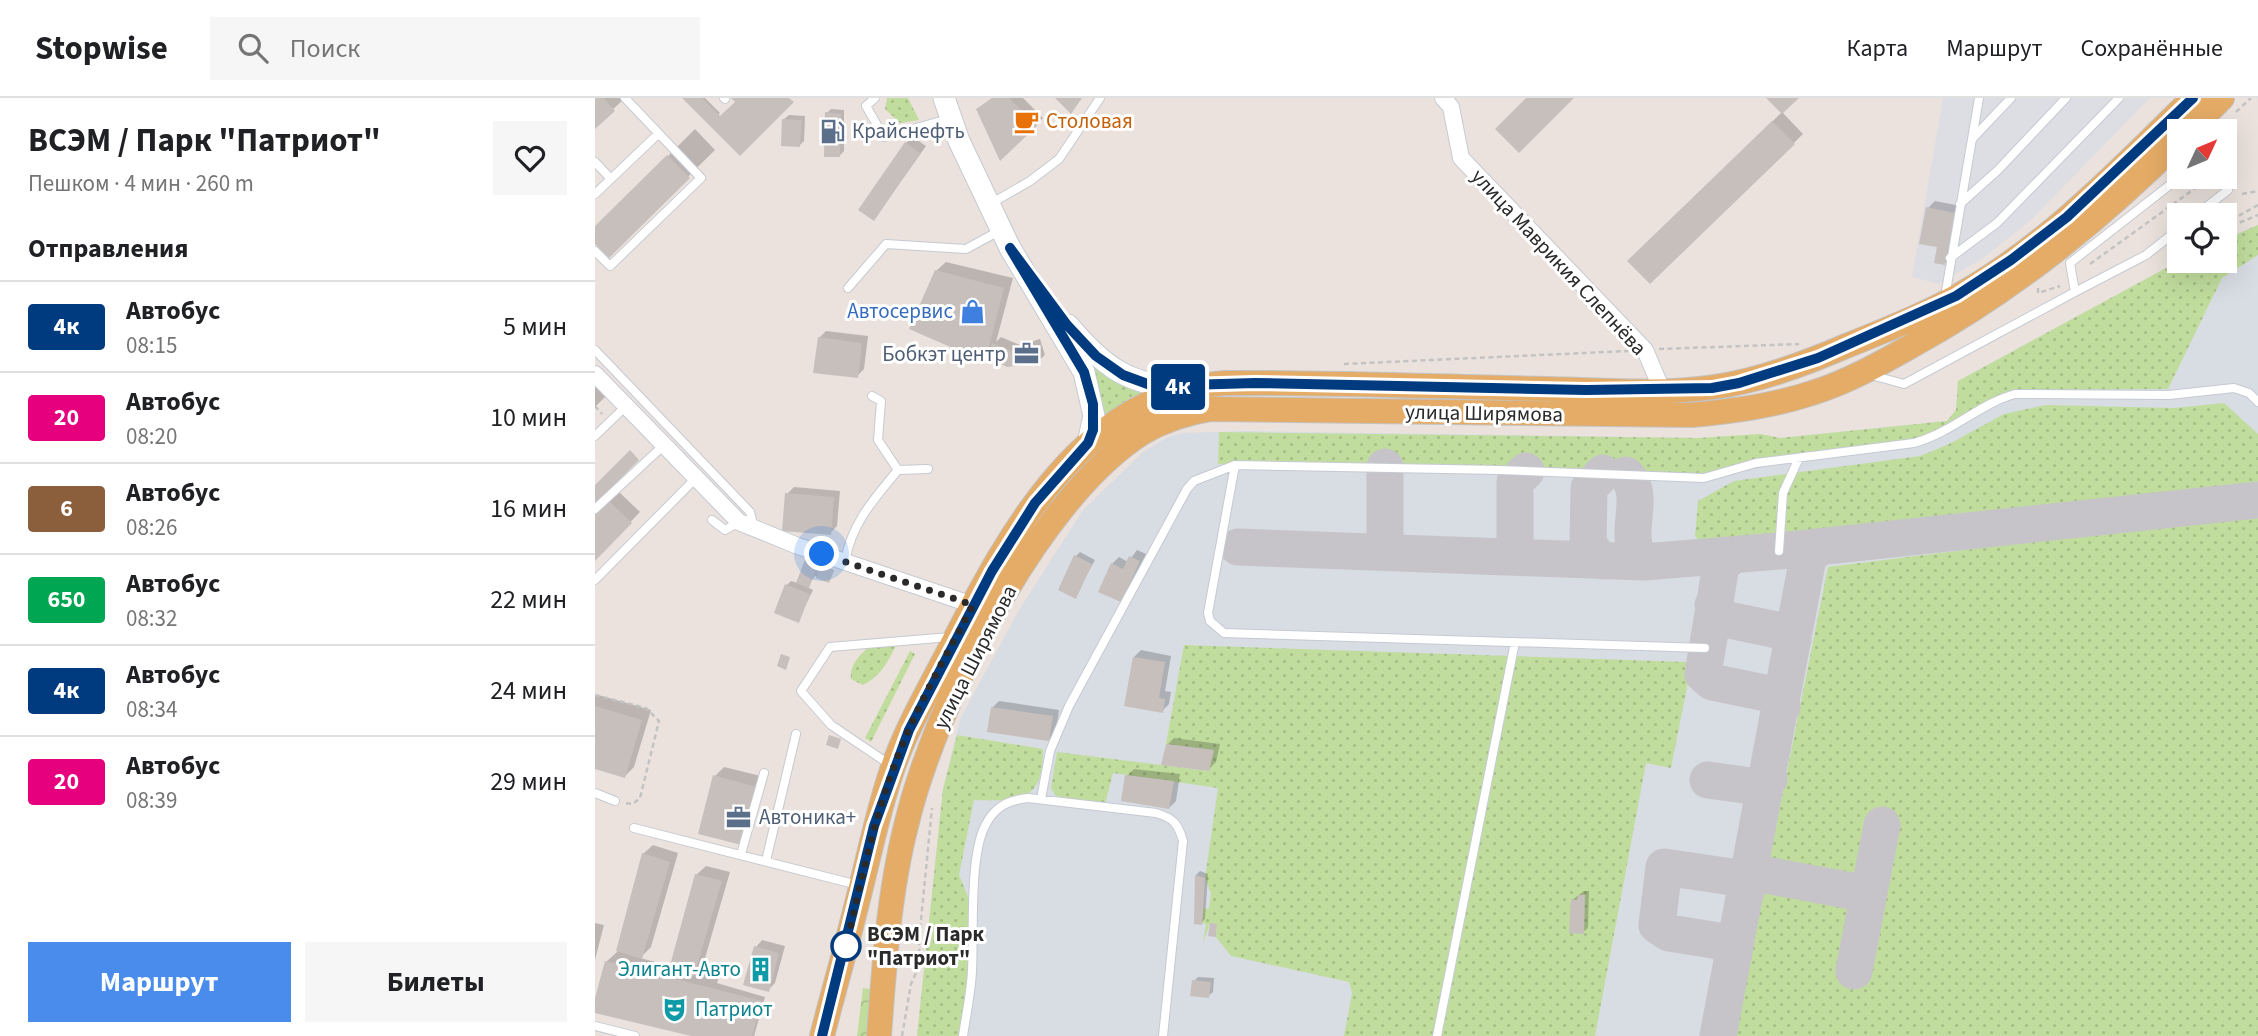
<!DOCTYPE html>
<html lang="ru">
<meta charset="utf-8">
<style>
body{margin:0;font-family:"Source Sans 3",sans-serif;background:#f6f6f6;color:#202124;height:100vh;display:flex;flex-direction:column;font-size:26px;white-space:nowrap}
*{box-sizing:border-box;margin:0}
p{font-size:23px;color:#757577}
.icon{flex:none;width:38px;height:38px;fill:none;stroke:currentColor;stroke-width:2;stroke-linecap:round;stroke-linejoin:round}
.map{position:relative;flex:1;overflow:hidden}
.panel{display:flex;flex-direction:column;background:#fff;width:595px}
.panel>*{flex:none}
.badge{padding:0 14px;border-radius:5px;font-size:24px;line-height:46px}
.needle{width:46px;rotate:46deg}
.tools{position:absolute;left:1572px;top:21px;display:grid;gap:14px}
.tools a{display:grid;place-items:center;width:70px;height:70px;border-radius:0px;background:#fff;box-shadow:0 7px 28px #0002;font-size:35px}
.you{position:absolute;width:35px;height:35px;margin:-18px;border:5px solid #fff;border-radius:50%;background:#1a73e8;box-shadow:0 0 0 10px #1a73e833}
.map>.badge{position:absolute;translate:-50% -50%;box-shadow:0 0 0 4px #fff}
h2{padding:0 28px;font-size:26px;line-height:63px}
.round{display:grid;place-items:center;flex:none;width:74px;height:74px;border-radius:0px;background:#f6f6f6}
.head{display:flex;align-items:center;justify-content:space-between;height:119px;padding:0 28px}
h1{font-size:33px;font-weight:700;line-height:52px}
.cta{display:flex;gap:14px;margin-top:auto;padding:14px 28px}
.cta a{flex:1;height:80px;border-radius:0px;background:#4a8ceb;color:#fff;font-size:28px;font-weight:700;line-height:80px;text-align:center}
.cta a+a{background:#f6f6f6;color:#202124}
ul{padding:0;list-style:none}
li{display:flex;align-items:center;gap:21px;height:91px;padding:0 28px;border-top:2px solid #e0e0e0}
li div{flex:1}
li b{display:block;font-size:26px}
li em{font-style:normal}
li .badge{min-width:77px;font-weight:700;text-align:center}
header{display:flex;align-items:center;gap:42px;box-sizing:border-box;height:98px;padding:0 35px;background:#fff;border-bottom:2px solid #e0e0e0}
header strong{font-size:33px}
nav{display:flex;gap:38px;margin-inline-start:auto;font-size:24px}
.search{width:490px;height:63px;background:#f6f6f6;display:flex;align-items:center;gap:18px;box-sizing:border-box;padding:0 24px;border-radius:0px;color:#757577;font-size:26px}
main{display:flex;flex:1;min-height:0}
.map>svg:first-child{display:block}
</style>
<header>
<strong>Stopwise</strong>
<div class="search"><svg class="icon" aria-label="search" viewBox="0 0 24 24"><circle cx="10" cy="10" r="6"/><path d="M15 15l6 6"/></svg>Поиск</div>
<nav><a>Карта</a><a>Маршрут</a><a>Сохранённые</a></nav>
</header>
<main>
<section class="panel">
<div class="head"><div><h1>ВСЭМ / Парк &quot;Патриот&quot;</h1><p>Пешком · 4 мин · 260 m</p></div><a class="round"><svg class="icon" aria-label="heart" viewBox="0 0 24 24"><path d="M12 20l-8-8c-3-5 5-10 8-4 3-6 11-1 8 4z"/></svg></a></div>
<h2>Отправления</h2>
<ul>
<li><span class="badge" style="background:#003b80;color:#fff">4к</span><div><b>Автобус</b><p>08:15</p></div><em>5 мин</em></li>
<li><span class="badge" style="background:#e6007e;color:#fff">20</span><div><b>Автобус</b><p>08:20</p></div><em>10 мин</em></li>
<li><span class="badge" style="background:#8b5e3c;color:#fff">6</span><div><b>Автобус</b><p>08:26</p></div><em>16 мин</em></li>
<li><span class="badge" style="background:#00a651;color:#fff">650</span><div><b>Автобус</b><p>08:32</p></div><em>22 мин</em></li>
<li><span class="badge" style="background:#003b80;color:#fff">4к</span><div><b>Автобус</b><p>08:34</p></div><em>24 мин</em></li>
<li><span class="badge" style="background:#e6007e;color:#fff">20</span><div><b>Автобус</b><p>08:39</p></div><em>29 мин</em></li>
</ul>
<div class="cta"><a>Маршрут</a><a>Билеты</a></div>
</section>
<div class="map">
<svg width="1663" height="938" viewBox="0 0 1663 938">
<defs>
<pattern id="grass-dots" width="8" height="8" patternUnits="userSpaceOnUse" patternTransform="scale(1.75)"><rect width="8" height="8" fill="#c1dd9d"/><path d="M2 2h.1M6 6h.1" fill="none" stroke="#a6be87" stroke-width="1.8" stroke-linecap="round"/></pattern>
<pattern id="forest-crowns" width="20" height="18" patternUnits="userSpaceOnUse" patternTransform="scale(1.75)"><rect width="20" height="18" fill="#c1dd9d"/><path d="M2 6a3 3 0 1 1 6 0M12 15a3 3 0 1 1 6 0" fill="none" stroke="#a6be87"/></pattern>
</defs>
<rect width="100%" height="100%" fill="#ebe2dd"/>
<path fill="#dddde4" d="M1348 0H1555L1437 121 1390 159 1344 186 1317 179Z"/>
<path fill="#d8dce3" d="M1663 127V938H322L348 691 365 621 424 512 488 412 548 354 571 340 587 335 650 333 1103 340 1165 336 1185 340 1352 323 1361 312 1363 283 1584 163H1629V142Z"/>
<path fill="url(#grass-dots)" d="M292 0H313L324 22 305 25 290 11Z
M1663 127V157L1627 180 1573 291 1434 292 1410 295 1334 339 1103 380 623 366 624 334 1103 340 1165 336 1185 340 1352 323 1361 312 1363 283 1584 163H1629V142Z
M494 266 546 295V298L510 321 507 319Z
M1629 305 1663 336V385L1109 448 1100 438 1103 403 1139 383 1325 358 1354 346 1409 316 1451 307 1580 310Z
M1663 415V938H1139L1168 787 1260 799 1245 884 1269 887 1300 717 1277 712 1262 786 1172 773 1233 469Z
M301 547C293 564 286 578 268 587L256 581C254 568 265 556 274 549Z
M589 547 1091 564 1096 569 1076 670 1051 665 1000 938H749L757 895 754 884 636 858 621 839 622 826 615 825 608 845 611 826 607 825 609 810 614 811 616 795 610 780 623 690 518 675 510 706 461 698 456 690 462 654 614 673 618 652 571 646Z
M315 553 320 556 276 644 270 640Z
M362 637 448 651C448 704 426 703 379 702L364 777 375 804V880L365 938H322L348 691Z"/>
<path fill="url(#forest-crowns)" d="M268 890 275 891 272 938H262Z"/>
<path fill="#0003" d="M0 0H30L0 28Z
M89 0H110L125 15 115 25Z
M397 0H428L448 20 406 61 383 12Z
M236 11 249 12V53L244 58 232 15Z
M1187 14 1208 36 1055 184 1034 163Z
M194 17 210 18 209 43 205 47 189 21Z
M100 31 120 52 14 157 0 143V131Z
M318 39 331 48 285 113 311 45Z
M1340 103 1366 108 1357 158 1350 165 1333 110Z
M351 164 418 180 401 244 406 239 425 247 445 241 450 257 443 263 393 258 389 262 341 173Z
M231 233 273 238 269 271 262 278 224 240Z
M0 277 16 293 0 309Z
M199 389 245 393 242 428 235 435 192 396Z
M24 394 45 414 0 461V418Z
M542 452 551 456 533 495 526 502 517 466 524 459 533 464Z
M485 454 500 462 480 498 481 458Z
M216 455 228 460 222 474 228 468 239 472 234 483 220 478 212 489 218 492 203 523 192 487 196 483 202 485Z
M546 552 576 558 570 593 576 594 574 606 567 613 539 559Z
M0 596 56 612 39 669 30 678 0 669Z
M404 603 464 612 461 634 454 641 397 610Z
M579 640 625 646 621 664 614 671 572 647Z
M129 669 170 679 155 736 120 678Z
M539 671 585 676 581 703 574 710 532 678Z
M58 747 83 755 56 849 45 860 77 868 101 777 111 768 135 774 108 867 101 874 124 879 122 885 170 899 159 938H103L0 914 11 864 22 854 48 756Z
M605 773 613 776 610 821 606 825 601 824V777Z
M989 793H994L993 830 988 834 977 802Z
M0 825 9 827 0 862Z
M167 842 190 848 180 885 173 892 161 849Z
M603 879 619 880 618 894 613 898 599 883Z"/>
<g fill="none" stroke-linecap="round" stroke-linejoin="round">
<path stroke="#c6c4c8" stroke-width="37" d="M1031 377C1054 400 1023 441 1049 464
M643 449 1049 464 1184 453 1663 402
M790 454V369
M920 458V384L931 373
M1137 458 1126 467 1108 576 1117 584 1180 597 1187 609
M1007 463 993 447 994 390 1008 375
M1118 507 1129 521 1192 534 1198 542
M1113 682 1163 689 1174 681
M1155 774 1273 796
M1139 856 1135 845 1130 844 1074 835 1062 827 1069 769 1144 780 1151 786V795
M1259 873 1287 727
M1123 938 1212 465 1215 457 1225 449"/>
</g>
<path fill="#c6bfbc" d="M0 0H9L20 13 0 31Z
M87 0H107L125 18 140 4 136 0H194L199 4 145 58Z
M397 0H414L442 28 405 63 381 11Z
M460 0H487L476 16Z
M931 0H979L924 55 900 31Z
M1171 0H1204L1187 16Z
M230 14 246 16 245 59H229Z
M187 21 207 22 205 49 186 48Z
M1177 23 1200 46 1055 186 1032 163Z
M310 44 325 55 279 123 263 112Z
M72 57 95 80 14 160 0 146V128Z
M1331 109 1360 115 1350 167 1339 165 1342 149 1324 146Z
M340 172 409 190 390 264 314 231Z
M223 239 267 245 263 280 218 275Z
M397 245 417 253 439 247 444 265 412 269 392 259Z
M35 352 44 362 0 406V387Z
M190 395 239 399 236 437 187 433Z
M13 402 37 425 0 463V415Z
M479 457 497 466 481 501 463 492Z
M534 458 545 463 526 504 503 494 516 465 528 471Z
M211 459 224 464 214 490 201 485Z
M225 468 239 473 234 485 221 480Z
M190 486 215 496 204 525 179 515Z
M186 556 195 559 191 572 182 568Z
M538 559 570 564 564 600 570 601 568 615 529 608Z
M0 608 47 622 30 680 0 671Z
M396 609 458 618 454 643 392 634Z
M234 637 246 641 243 651 231 647Z
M571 646 619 652 614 673 566 667Z
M118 677 162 689 147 747 103 736Z
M530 677 579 683 574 711 526 703Z
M47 755 75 764 47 861 21 853Z
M100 776 127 783 99 878 74 871Z
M600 777 610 780 607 827 599 826Z
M983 797H990L989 836 974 835 976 801 982 802Z
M615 825 622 826 621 839 613 838Z
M159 848 184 855 174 894 148 887Z
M10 863 167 903 157 938H96L0 915V900Z
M597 882 616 884 614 900 595 898Z"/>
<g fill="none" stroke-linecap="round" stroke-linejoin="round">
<defs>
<path id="lane" d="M129 0 130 1
M280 0 271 8 289 39 353 21
M1377 41 1416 0
M0 64 16 81
M0 96 63 36
M397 105 435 83 464 61 505 0
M1365 106 1403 72 1471 0
M1601 117 1633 92
M1584 131 1551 157 1480 194 1475 165 1585 79
M0 153 15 168 106 80 30 0
M1355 160 1402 125 1524 0
M253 190 291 146 371 151 406 132
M1350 199 1384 0
M0 252 155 414 159 430
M1276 277 1309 286 1480 194
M277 298 286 303 283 342 303 372
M0 338 31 308
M640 367 613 515 615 523 629 535 1110 550
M0 411 69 347
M117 422 130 432 144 424
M1184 453 1188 395 1204 360
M250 463C257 425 278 402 303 372L333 371
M0 482 101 380
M294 666 236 627 206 593 235 549 355 539
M0 695 20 703
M446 701 455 653 474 608 592 391 599 383 640 367 904 372 1109 380 1161 365 1319 345C1358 334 1384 306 1420 296L1574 297 1639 290 1654 295 1663 304
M39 730 263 787
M146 756 169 675
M171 763 201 636
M0 928 40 938
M368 938C371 917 376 895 377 873 379 836 374 759 390 728 399 709 413 702 433 700L561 715C578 720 583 725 588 743L568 938
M842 938 920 544"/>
<path id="street" d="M848 0 856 9 866 60 1050 252 1067 292
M0 276 144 424 203 448 378 507"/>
<path id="secondary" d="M349 0 364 43 415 150 489 274 499 318 493 345
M473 227C508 268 534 289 590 289"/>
<path id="primary" d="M1594 33 1627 0
M227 938C240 888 254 839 266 789 276 749 284 710 297 672 312 628 336 588 357 547 415 434 488 296 630 285 738 284 846 289 954 291 1008 292 1066 297 1119 289 1164 283 1209 266 1251 248 1284 235 1317 222 1348 206 1444 157 1522 75 1598 0
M284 938C289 869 294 795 311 728 339 609 442 401 547 335 569 322 591 315 616 311L1097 317C1138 313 1178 308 1217 295 1253 284 1286 265 1318 247 1418 192 1503 123 1584 43"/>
</defs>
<use href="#lane" stroke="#c5cad2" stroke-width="10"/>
<use href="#street" stroke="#c5cad2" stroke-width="18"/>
<use href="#secondary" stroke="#c5cad2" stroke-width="23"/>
<use href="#primary" stroke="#c3c3c3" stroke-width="26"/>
<path stroke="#c3c3c3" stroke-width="2.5" stroke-dasharray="5 3.5" stroke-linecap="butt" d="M1641 14 1656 0
M1647 96 1663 93
M1629 126 1663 107
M1629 131 1663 117
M1495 166 1613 81
M1443 190V195L1465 188
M1064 251 1204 246
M749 266 1033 253
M0 308 7 316
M0 597 51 610 64 623 45 700 38 706 30 705
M307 938 316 886 325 866 324 842 337 710"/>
<use href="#lane" stroke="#fff" stroke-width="8"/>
<use href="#street" stroke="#fff" stroke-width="16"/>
<use href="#secondary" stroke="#fff" stroke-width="21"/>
<use href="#primary" stroke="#e5ac67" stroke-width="24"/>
</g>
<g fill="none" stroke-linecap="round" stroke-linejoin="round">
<defs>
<path id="line" d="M227 938 279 728 314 632 397 473 440 405 493 345 498 332V306L489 274 415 150 472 227 501 258 528 277 558 288 660 285 991 292 1117 290 1144 285 1223 260 1361 198 1416 162 1472 119 1598 0"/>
</defs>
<use href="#line" stroke="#fff" stroke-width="16"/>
<use href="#line" stroke="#003b80" stroke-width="10"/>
<path stroke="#2a2a2a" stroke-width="7" stroke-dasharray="0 12.6" d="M227 456 378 507C350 560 318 614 298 671 277 729 265 789 251 848"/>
</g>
<defs>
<symbol id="cafe-bare" viewBox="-9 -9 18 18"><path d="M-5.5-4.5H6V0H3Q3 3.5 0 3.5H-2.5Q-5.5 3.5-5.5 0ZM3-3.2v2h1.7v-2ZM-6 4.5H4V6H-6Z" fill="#e8710a" stroke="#fff" stroke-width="2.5" paint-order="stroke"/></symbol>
<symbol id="fuel-bare" viewBox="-9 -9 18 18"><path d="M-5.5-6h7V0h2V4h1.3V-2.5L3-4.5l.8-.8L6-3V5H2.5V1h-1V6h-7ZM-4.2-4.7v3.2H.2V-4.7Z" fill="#5c6f8a" stroke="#fff" stroke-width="2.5" paint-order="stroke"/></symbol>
<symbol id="shop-bare" viewBox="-9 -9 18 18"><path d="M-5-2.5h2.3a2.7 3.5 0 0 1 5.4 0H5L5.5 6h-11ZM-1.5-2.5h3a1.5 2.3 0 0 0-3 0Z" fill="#3f7fe0" stroke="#fff" stroke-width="2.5" paint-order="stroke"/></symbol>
<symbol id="office-bare" viewBox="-9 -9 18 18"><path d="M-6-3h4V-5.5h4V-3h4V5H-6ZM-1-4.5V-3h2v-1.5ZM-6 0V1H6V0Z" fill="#5c6f8a" stroke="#fff" stroke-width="2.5" paint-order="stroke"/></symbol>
<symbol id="building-bare" viewBox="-9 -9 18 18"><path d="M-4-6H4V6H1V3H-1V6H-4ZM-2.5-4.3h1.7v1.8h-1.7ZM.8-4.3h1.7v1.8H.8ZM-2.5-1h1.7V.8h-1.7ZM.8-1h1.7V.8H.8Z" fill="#0f9aa8" stroke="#fff" stroke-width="2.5" paint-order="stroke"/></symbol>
<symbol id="theatre-bare" viewBox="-9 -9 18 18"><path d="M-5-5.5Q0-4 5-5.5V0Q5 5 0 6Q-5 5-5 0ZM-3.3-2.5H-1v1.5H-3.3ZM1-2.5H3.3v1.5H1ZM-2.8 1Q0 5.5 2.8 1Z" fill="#0f9aa8" stroke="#fff" stroke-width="2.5" paint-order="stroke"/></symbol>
</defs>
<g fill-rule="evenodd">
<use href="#cafe-bare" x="414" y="6" width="35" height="35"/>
<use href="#fuel-bare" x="220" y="16" width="35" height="35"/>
<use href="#shop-bare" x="360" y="196" width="35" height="35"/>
<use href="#office-bare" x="414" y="238" width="35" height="35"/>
<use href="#office-bare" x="126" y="702" width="35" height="35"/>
<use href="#building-bare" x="148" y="854" width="35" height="35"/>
<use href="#theatre-bare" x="62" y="894" width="35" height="35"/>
</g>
<circle fill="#fff" stroke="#003b80" stroke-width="3.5" cx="251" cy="848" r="14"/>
<g text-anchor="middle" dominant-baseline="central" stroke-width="6" stroke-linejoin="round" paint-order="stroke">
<g font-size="21" fill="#c56008" stroke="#fff" text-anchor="start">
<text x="451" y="23">Столовая</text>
</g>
<g font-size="21" fill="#4e5e75" stroke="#fff" text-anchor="start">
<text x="257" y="33">Крайснефть</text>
<text x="411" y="256" text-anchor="end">Бобкэт центр</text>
<text x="164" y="719">Автоника+</text>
</g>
<g font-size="21" fill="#2a2a2a" stroke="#fff">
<text transform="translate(964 164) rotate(47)">улица Маврикия Слепнёва</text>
<text transform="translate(889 315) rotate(1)">улица Ширямова</text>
<text transform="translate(380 559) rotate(-63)">улица Ширямова</text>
</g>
<g font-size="21" fill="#366cbe" stroke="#fff" text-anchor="end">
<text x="358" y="213">Автосервис</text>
</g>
<g font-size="21" font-weight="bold" fill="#2a2a2a" stroke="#fff" text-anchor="start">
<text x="272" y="836">ВСЭМ / Парк<tspan x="272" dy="24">"Патриот"</tspan></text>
</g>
<g font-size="21" fill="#0d838f" stroke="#fff" text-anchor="end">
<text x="146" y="871">Элигант-Авто</text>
<text x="100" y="911" text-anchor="start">Патриот</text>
</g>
</g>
</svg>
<div class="tools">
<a><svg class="needle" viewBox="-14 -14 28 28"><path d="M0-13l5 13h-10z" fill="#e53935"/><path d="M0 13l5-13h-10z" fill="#757577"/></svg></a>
<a><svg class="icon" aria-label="locate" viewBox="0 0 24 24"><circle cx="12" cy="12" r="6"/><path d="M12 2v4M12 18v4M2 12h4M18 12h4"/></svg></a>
</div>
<div class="you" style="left:227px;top:456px"></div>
<b class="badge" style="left:583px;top:289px;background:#003b80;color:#fff">4к</b>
</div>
</main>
